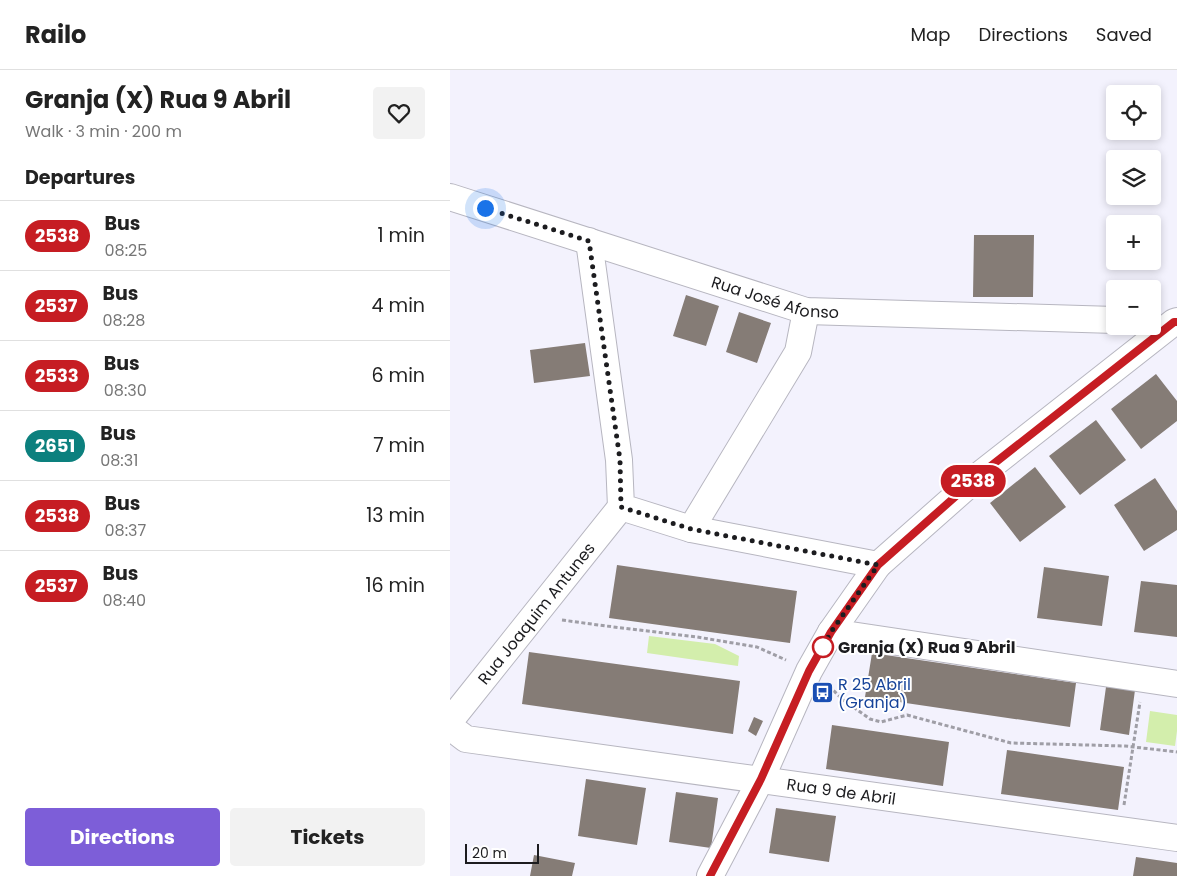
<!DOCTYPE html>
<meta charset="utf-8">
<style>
body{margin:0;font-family:Poppins,sans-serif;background:#f2f2f2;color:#222;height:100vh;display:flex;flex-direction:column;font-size:19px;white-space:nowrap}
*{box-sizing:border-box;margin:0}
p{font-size:16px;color:#767676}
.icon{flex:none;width:28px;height:28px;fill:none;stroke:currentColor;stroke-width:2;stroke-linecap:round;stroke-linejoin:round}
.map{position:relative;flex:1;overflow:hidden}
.side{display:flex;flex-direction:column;background:#fff;width:450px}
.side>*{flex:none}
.badge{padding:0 10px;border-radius:16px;font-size:18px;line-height:32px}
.buttons{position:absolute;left:656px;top:15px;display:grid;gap:10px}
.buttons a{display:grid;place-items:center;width:55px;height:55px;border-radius:5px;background:#fff;box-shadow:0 2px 8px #0003;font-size:25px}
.scale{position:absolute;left:15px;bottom:12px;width:74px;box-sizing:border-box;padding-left:5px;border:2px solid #1c1c1f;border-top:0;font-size:14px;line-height:18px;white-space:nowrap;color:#1c1c1f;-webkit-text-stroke:4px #fff;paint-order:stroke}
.you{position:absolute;width:25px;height:25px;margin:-12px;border:4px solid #fff;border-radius:50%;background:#1a73e8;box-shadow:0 0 0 8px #1a73e833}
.map>.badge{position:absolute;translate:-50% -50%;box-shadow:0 0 0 2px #fff}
h2{padding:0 25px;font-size:19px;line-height:45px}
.round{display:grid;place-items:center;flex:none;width:52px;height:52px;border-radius:5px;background:#f2f2f2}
.head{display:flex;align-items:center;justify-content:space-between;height:85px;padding:0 25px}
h1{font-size:24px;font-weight:700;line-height:38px}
.primary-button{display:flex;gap:10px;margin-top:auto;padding:10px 25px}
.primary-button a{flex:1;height:58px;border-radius:5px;background:#7d5ed8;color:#fff;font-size:20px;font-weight:700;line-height:58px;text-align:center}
.primary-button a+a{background:#f2f2f2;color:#222}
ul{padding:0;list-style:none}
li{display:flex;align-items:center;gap:15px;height:70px;padding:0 25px;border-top:1px solid #e0e0e0}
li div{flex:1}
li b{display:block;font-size:19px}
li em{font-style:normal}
li .badge{min-width:55px;font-weight:700;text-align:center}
header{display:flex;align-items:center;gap:30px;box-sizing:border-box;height:70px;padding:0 25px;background:#fff;border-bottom:1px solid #e0e0e0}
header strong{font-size:24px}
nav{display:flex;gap:28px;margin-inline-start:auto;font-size:18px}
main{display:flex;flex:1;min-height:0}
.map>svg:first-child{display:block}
</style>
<header>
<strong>Railo</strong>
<nav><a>Map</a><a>Directions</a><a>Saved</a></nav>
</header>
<main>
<section class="side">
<div class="head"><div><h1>Granja (X) Rua 9 Abril</h1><p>Walk · 3 min · 200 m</p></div><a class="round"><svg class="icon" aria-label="heart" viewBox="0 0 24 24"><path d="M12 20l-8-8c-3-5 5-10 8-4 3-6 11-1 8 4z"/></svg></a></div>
<h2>Departures</h2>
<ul>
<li><span class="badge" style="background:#c61d23;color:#fff">2538</span><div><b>Bus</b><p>08:25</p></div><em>1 min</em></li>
<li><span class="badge" style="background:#c61d23;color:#fff">2537</span><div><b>Bus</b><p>08:28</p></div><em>4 min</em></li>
<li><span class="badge" style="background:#c61d23;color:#fff">2533</span><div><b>Bus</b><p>08:30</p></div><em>6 min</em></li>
<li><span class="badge" style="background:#0c807e;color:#fff">2651</span><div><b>Bus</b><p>08:31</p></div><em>7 min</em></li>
<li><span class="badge" style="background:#c61d23;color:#fff">2538</span><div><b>Bus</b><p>08:37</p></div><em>13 min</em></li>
<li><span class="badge" style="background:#c61d23;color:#fff">2537</span><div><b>Bus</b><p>08:40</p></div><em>16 min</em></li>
</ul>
<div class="primary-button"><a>Directions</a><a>Tickets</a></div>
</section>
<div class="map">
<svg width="727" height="806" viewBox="0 0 727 806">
<rect width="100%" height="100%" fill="#f3f2fd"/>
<path fill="#d3eeac" d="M199 566 265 574 289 586 288 596 197 583Z
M700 641 727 645V661L725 676 696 672Z"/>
<path fill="#857c76" d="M524 165H584L583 227H523Z
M236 225 269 236 256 276 223 266Z
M289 242 321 253 307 293 276 282Z
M135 273 140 306 84 313 80 280Z
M706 304 727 331V351L691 379 661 339Z
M646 350 676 390 630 425 599 386Z
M585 397 616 437 570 472 540 433Z
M705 408 727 441V460L694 481 664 435Z
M167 495 347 521 340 573 159 548Z
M594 497 659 506 652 556 587 548Z
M691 511 727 515V567L684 562Z
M79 582 290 611 283 664 72 634Z
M422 583 626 613 620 657 415 627Z
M656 617 685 620 679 665 650 660Z
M304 647 313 651 306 666 298 661Z
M382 655 499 672 493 716 376 699Z
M557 680 674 697 668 740 551 724Z
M136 709 196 718 187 775 128 766Z
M226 722 268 728 261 778 219 772Z
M326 738 386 746 379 792 319 783Z
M84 785 125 793 122 806H80Z
M686 787 727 793V806H683Z"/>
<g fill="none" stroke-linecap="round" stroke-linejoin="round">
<defs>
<g id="minor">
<path id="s1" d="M0 127 356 241 665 250"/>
<path d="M139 171 169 390 171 437 241 459 348 282 356 241"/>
<path d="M241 459 428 495"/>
<path d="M381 562 727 614"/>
<path id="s2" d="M0 651 171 437"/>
<path id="s3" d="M0 657 16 669 727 768"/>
<path d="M260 806 311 709 359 601 381 562 428 495 532 403 724 252 727 251"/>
</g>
</defs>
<use href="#minor" stroke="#b7b6c0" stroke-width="28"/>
<path stroke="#9f9ea6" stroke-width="3" stroke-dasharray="4 2.5" stroke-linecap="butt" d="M112 550 156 556 247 567 307 577 336 590
M379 616 392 629 420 649 431 652 457 645 561 673 675 676 727 682
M674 735 690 632"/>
<use href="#minor" stroke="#fff" stroke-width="26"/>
</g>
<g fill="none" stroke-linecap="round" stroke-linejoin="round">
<defs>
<path id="line" d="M260 806 311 709 359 601 381 562 428 495 532 403 724 252H727"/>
</defs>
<use href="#line" stroke="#fff" stroke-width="11"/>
<use href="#line" stroke="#c61d23" stroke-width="8"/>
<path stroke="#1c1c1f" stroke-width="5" stroke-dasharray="0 9" d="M35 138 139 171 170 390 171 437 241 459 428 495 381 562 373 577"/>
</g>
<defs>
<symbol id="bus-square" viewBox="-11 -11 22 22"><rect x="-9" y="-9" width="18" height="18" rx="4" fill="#1a4fb4" stroke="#fff"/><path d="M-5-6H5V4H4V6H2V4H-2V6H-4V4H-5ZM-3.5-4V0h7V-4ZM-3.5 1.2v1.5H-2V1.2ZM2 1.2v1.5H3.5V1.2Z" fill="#fff"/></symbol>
</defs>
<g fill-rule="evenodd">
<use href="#bus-square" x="360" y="610" width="25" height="25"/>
</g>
<circle fill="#fff" stroke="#c61d23" stroke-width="2.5" cx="373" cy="577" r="10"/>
<g text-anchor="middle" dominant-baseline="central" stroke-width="4" stroke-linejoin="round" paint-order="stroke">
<g font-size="16" fill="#1c1c1f" stroke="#fff">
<text stroke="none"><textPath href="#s1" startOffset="341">Rua José Afonso</textPath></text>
<text stroke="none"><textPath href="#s2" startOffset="138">Rua Joaquim Antunes</textPath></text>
<text stroke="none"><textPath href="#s3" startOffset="399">Rua 9 de Abril</textPath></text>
</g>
<g font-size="16" font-weight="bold" fill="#1c1c1f" stroke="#fff" text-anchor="start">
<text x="388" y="577">Granja (X) Rua 9 Abril</text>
</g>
<g font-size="16" fill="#164399" stroke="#fff" text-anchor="start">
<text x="388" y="614">R 25 Abril<tspan x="388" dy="18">(Granja)</tspan></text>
</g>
</g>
</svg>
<div class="buttons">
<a><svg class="icon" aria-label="locate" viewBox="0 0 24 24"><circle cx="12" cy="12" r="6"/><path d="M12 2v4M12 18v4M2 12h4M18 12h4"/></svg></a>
<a><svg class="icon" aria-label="layers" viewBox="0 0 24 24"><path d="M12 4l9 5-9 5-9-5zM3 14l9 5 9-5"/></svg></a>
<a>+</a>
<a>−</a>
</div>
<div class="scale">20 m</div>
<div class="you" style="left:35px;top:138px"></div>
<b class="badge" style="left:523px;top:411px;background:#c61d23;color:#fff">2538</b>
</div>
</main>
